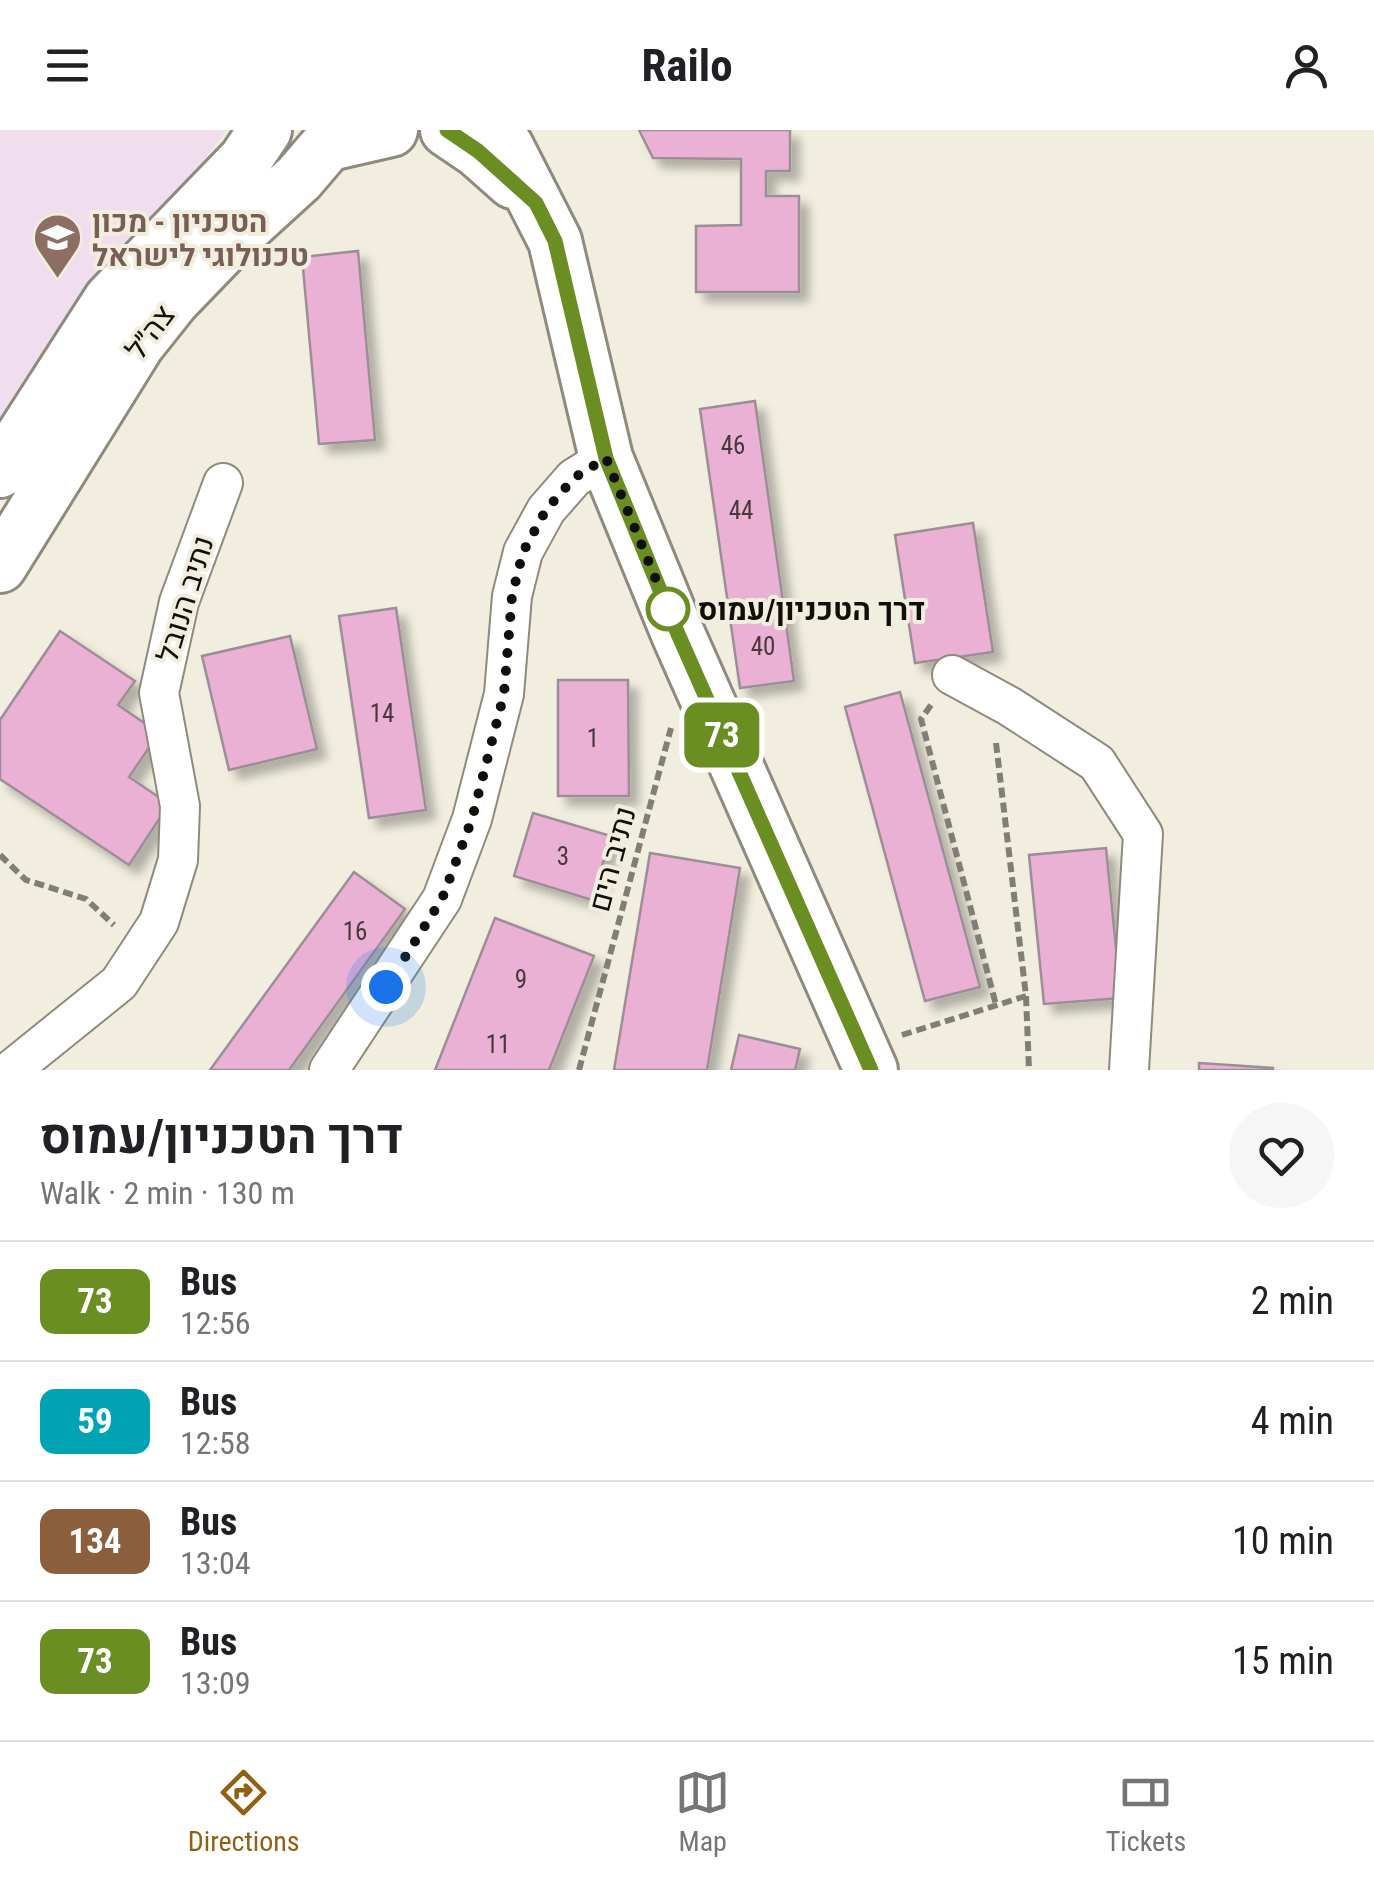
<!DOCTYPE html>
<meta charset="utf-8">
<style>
body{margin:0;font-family:"Roboto Condensed",Heebo,sans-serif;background:#f6f6f6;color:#202124;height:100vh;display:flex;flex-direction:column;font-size:38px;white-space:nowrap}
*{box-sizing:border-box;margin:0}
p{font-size:32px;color:#757577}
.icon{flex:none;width:55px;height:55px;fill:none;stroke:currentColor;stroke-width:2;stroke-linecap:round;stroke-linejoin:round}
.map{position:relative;height:940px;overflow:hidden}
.panel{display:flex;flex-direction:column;background:#fff;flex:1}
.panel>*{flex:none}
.badge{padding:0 20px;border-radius:15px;font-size:35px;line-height:65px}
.you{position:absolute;width:50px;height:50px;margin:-25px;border:8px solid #fff;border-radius:50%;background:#1a73e8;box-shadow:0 0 0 15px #1a73e833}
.map>.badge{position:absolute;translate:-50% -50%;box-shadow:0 0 0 5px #fff}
.round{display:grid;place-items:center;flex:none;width:105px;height:105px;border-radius:52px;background:#f6f6f6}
.head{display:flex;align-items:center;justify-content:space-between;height:170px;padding:0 40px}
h1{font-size:48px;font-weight:700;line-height:75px}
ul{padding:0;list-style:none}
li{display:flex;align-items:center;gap:30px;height:120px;padding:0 40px;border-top:2px solid #e0e0e0}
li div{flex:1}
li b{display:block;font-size:38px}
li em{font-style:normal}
li .badge{min-width:110px;font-weight:700;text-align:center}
header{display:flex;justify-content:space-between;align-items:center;height:130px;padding:0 40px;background:#fff;font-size:45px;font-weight:700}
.dock{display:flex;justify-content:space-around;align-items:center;height:140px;border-top:2px solid #e0e0e0;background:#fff;font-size:28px;color:#757577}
.dock a{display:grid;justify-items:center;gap:5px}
.dock .active{color:#936012}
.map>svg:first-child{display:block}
</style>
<header><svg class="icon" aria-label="menu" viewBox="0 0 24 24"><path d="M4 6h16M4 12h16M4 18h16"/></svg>Railo<svg class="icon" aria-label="person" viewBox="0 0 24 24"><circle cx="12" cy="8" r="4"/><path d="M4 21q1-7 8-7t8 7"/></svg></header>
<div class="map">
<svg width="1374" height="940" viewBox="0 0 1374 940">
<defs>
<filter id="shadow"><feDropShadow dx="9" dy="9" stdDeviation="5" flood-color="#0004"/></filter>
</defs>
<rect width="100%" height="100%" fill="#f1eedf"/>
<path fill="#f0dded" d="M0 0H226L0 302Z"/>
<path fill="#ebb1d4" stroke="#9c8e96" stroke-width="2.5" filter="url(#shadow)" d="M639 0H790V41H766V66H799V162H696V96L741 95V29L653 28Z
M358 121 375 310 319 314 302 127Z
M755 271 794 551 740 558 700 279Z
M973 393 993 522 915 533 895 405Z
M396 478 426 680 369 688 339 486Z
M60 501 135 551 118 575 159 603 129 647 169 674 129 735 0 649V590Z
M290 506 317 619 229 640 202 526Z
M558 550H628L629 666H558Z
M900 562 980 857 925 871 845 577Z
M533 683 611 706 592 770 514 746Z
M1106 718 1121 868 1044 874 1029 725Z
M650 723 740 738 707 940H614Z
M354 742 405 779 289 940H210Z
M495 788 594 826 549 940H435Z
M739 905 800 919 795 940H731Z
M1199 933 1273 938V940H1199Z"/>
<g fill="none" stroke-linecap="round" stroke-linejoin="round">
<defs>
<path id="street" d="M952 545 1009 576 1097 633 1143 704 1129 940
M11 940 119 853 159 792 178 730 180 676 159 563 179 472 223 353
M329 940 442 769 472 689 504 564 512 466 523 422 546 380 574 348 606 328"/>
<path id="secondary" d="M447 0 478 21 513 52
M494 0 507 17 555 111 606 328 678 504 871 940
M330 14 391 0
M0 341 110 170 245 30 265 0
M0 436 138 214 173 170 229 112 299 48 340 0"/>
</defs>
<use href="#street" stroke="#8e8b7d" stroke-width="42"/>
<use href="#secondary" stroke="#8e8b7d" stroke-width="58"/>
<path stroke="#817f75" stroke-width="6" stroke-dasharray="10 5" stroke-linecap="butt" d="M931 575 921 589 996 875
M996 613 1026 866 1029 940
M0 725 26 750 86 769 114 795
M902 905 1026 866
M579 940 671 598"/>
<use href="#street" stroke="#fff" stroke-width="38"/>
<use href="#secondary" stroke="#fff" stroke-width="52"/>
</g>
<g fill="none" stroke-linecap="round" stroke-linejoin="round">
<defs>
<path id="line" d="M447 0 478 21 536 73 555 111 606 328 678 504 871 940"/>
</defs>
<use href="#line" stroke="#fff" stroke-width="22"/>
<use href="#line" stroke="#6b8e23" stroke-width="15"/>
<path stroke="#100f0a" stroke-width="10" stroke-dasharray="0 18" d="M386 857 442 769 472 689 504 564 512 466 523 422 546 380 574 348 606 328 668 479"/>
</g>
<defs>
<symbol id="university-pin" viewBox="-11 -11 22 30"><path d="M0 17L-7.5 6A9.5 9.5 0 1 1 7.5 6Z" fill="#8d6e63" stroke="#f1eedf"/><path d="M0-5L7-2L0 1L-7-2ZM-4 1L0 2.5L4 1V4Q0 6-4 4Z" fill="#fff"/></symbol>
</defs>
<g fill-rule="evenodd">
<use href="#university-pin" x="30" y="80" width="55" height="75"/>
</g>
<circle fill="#fff" stroke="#6b8e23" stroke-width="5" cx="668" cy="479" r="20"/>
<g text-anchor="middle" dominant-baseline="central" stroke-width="8" stroke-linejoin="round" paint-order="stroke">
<g font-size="25" fill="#47383c">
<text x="733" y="315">46</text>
<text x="741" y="380">44</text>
<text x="763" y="516">40</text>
<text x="382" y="583">14</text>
<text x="593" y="608">1</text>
<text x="563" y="726">3</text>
<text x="355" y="801">16</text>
<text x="521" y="849">9</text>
<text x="498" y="914">11</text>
</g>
<g font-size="30" font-weight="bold" fill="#785e54" stroke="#f1eedf" text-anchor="start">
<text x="92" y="91">הטכניון - מכון<tspan x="92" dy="34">טכנולוגי לישראל</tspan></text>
</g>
<g font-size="30" fill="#100f0a" stroke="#f1eedf">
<text transform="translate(150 202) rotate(-53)">צה״ל</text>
<text transform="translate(185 469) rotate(-73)">נתיב הנובל</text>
<text transform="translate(612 729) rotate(-75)">נתיב הים</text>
</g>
<g font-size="30" font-weight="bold" fill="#100f0a" stroke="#f1eedf" text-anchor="start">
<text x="698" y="479">דרך הטכניון/עמוס</text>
</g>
</g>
</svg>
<div class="you" style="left:386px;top:857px"></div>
<b class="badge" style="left:722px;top:605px;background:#6b8e23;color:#fff">73</b>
</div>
<section class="panel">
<div class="head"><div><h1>דרך הטכניון/עמוס</h1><p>Walk · 2 min · 130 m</p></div><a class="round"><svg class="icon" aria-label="heart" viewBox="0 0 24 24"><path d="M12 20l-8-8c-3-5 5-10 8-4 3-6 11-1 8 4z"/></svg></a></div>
<ul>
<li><span class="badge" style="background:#6b8e23;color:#fff">73</span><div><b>Bus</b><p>12:56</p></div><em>2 min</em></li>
<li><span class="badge" style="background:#00a3b4;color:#fff">59</span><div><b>Bus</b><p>12:58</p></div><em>4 min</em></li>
<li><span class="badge" style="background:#8b5e3c;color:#fff">134</span><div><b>Bus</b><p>13:04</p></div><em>10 min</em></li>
<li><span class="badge" style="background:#6b8e23;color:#fff">73</span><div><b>Bus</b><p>13:09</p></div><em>15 min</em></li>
</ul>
</section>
<nav class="dock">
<a class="active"><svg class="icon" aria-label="directions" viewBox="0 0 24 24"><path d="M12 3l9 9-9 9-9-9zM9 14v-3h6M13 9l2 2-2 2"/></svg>Directions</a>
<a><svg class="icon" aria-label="map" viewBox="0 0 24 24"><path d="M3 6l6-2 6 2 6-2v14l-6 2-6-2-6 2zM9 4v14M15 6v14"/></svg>Map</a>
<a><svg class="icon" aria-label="tickets" viewBox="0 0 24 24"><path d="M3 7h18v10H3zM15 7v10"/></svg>Tickets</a>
</nav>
